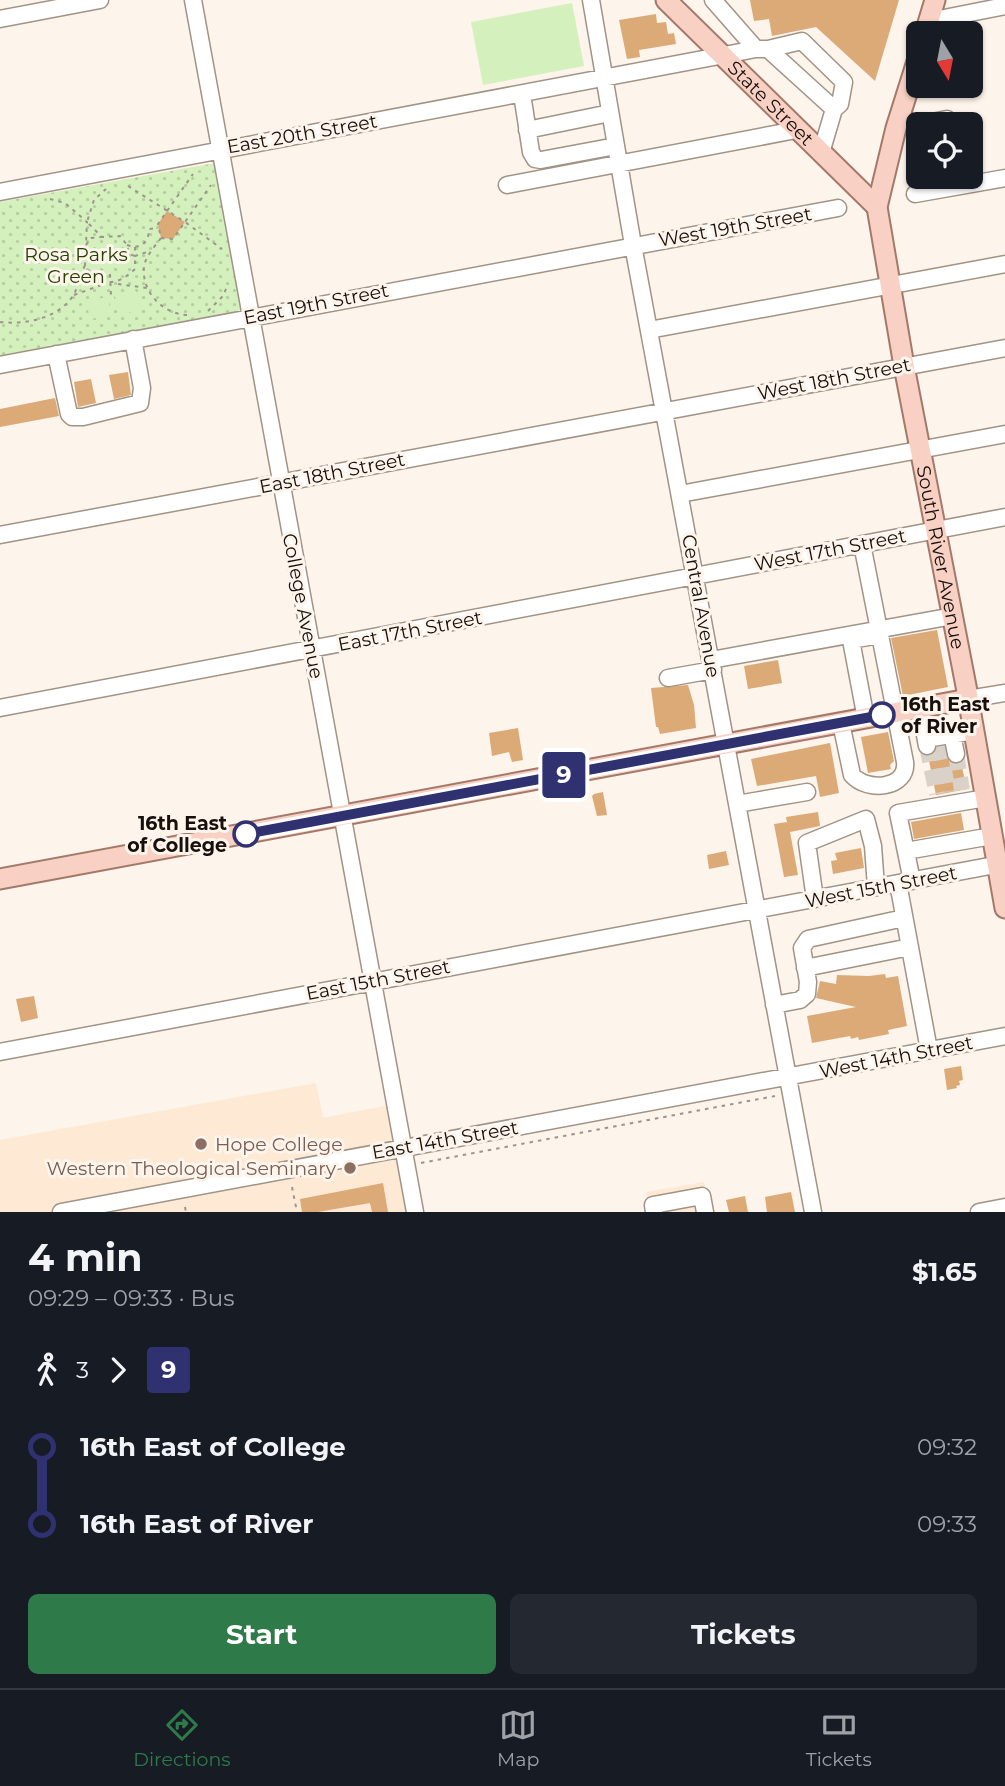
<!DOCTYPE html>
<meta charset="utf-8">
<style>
body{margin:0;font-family:Montserrat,sans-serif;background:#242831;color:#f1f3f6;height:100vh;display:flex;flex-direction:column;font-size:26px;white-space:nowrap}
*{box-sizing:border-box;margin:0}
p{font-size:23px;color:#9ea1a6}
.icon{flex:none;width:38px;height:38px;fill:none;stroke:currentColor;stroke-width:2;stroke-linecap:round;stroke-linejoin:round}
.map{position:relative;height:1212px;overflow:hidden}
.details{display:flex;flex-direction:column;background:#171b24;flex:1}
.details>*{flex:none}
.badge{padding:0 14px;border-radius:5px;font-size:24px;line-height:46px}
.needle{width:46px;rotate:170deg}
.buttons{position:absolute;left:906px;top:21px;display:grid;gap:14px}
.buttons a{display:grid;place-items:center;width:77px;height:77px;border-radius:10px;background:#171b24;box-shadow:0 2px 5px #0004;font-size:35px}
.map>.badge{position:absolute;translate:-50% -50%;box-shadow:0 0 0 4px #fff}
.legs{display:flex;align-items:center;gap:10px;height:77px;padding:0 28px;font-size:23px}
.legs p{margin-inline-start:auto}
.head{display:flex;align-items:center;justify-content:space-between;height:119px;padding:0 28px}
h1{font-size:38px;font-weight:700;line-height:52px}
.button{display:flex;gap:14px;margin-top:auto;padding:14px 28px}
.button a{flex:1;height:80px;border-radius:10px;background:#2e7a49;color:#fff;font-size:28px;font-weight:700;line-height:80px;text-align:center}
.button a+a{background:#242831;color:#f1f3f6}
ul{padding:0 28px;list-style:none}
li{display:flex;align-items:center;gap:24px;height:77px;font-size:26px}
li i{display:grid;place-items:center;width:10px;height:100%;margin:0 9px;background:currentColor}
li i::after{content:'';width:18px;height:18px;margin:-9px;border:5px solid;border-radius:50%;background:#171b24}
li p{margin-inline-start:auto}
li:first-child i{background:linear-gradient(#0000 50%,currentColor 0)}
li:last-child i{background:linear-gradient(currentColor 50%,#0000 0)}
.dock{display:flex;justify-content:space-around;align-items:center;height:98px;border-top:2px solid #363941;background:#171b24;font-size:19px;color:#9ea1a6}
.dock a{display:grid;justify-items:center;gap:4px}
.dock .on{color:#2e7a49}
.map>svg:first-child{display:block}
</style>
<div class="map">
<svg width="1005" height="1212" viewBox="0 0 1005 1212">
<defs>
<pattern id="park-dots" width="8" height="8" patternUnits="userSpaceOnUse" patternTransform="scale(1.75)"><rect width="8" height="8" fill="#d4f0bc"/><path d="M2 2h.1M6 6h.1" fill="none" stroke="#b5cda0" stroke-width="1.8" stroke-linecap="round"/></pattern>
</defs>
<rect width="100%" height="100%" fill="#fdf4eb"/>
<path fill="#fee9d4" d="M316 1083 323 1118 395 1104 415 1212H0V1140Z
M704 1182 709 1212H649L646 1192Z"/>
<path fill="url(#park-dots)" d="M215 163 241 310 0 358V202Z"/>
<path fill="#d4f0bc" d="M572 3 584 66 483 85 471 22Z
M136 291 140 310 119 315 115 296Z
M108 297 111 316 90 319 86 301Z"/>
<path fill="#dbaa77" d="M750 0H899L875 81 816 27 772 36 769 19 754 21Z
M656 14 657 23 666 22 668 34 674 33 676 44 639 50 640 57 627 59 619 20Z
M167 211 185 222 173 239 161 238 158 224Z
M128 372 131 395 114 399 109 375Z
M91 379 96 403 78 407 74 382Z
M55 398 59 416 0 427V409Z
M937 630 948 687 903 696 891 638Z
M778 660 782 683 748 689 744 666Z
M688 685 694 705 696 728 660 734 658 727H656L651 688Z
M518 728 523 760 512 762 509 752 492 756 489 733Z
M888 732 894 761 890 765 891 769 868 773 861 737Z
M830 743 839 793 820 797 816 776 757 786 751 759Z
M940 747 942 757 946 756 953 764 961 763 967 789 936 795 928 756Z
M603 792 607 815 597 816 592 796 594 794Z
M818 812 820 826 790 832 798 875 784 877 774 824 787 822 786 817Z
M961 813 964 830 914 839 911 822Z
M861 848 864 868 833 874 831 861 837 860 835 853Z
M726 851 729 865 709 869 707 855Z
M885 974 886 978 898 976 907 1026 888 1030 889 1034 859 1040 858 1037 851 1039 850 1036 812 1043 807 1016 856 1007 816 998 820 981 836 984 837 975 869 976Z
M34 996 38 1018 21 1022 16 999Z
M961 1066 963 1080 959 1081 960 1085 956 1086 957 1088 947 1090 944 1069Z
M383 1183 388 1212H372L370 1203 318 1212H302L300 1199Z
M791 1192 795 1212H767L765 1197Z
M745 1196 748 1212H729L726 1200Z"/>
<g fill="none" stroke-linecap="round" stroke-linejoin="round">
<path stroke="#dad2c9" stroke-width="16" stroke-dasharray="16 8" stroke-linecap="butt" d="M939 744 948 792
M927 746 937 794
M956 754 962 790"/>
<defs>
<path id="minor" d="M193 0 415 1212
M591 0 633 245 813 1212
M713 0 756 49H768L834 109 821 153
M0 19 100 0
M929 21 1005 6
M768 49 802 41 844 82 840 104 834 109
M522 94 531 152 535 159 541 160 616 146
M922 124 947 119 948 124
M527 130 610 113
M507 185 796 130
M0 192 756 49
M915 194 1005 178
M649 330 1005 264
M56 354 69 414 72 417H83L140 403 142 388 133 339
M0 365 838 208
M680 494 1005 434
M0 535 1005 348
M862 544 880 635
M711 660 953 616
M668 678 713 670
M968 699 1005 693
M0 708 1005 517
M920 708 927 746
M841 723 852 775C868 793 908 788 905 762L880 635 851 640 866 719
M952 734 956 754
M926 739 974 731
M737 804 807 792
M906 851 992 836
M912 881 898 813 986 798
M898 883 929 1050
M815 899 807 843 866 819 873 846 876 887
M805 968 910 947
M774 1005 800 1000 807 994 808 982 802 948 808 939 904 918
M0 1052 1005 863
M61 1212 1005 1036
M654 1212 653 1205 702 1196 705 1212
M979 1212 1005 1207"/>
<g id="major">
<path id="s1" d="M666 0 877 207"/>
<path d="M925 33 935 0"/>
<path id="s2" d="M919 55 896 128 877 207 904 366 966 686 1005 908"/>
<path d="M0 879 968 699"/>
</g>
</defs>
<use href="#minor" stroke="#a19385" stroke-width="19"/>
<use href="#major" stroke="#a5796a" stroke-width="23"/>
<path stroke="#9c948d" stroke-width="2" stroke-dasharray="3.5 5" stroke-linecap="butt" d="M128 186 185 222 211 185
M50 199 65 203 87 222 85 265C99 287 117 287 135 269V256L129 254 127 245 120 236 102 237 87 222 94 200 106 189
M161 238 173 239 185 222 222 249
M86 245 91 238 101 237
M127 245C140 250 149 243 149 229L158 228
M135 247V256L150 251
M110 274 111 296
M118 284 147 288
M74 295 104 284
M208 311 223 296 228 284
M187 315C163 314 141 292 144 266 146 256 155 246 161 238L158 224 193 174
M0 322C26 325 62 318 75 292 79 284 81 274 85 265
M421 1163 775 1096
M292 1187 297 1212
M185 1207 186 1212"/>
<use href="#minor" stroke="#fff" stroke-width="16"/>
<use href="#major" stroke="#f8d1c4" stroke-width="19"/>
</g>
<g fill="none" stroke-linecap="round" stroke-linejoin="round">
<defs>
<path id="line-1" d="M246 834 882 715"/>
</defs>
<use href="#line-1" stroke="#fff" stroke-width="16"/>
<use href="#line-1" stroke="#303171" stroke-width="10"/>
</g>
<g fill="#fff" stroke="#303171" stroke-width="3.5">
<circle cx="882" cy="715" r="12"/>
<circle cx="246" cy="834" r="12"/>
</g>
<g fill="#8d6e63" stroke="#fdf4eb" stroke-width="2.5">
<circle cx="201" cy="1144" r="7"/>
<circle cx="350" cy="1168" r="7"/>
</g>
<g text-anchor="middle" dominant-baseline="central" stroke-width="6" stroke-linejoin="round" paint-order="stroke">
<g font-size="19" fill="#15100b" stroke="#fdf4eb">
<text stroke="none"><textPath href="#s1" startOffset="147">State Street</textPath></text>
<text transform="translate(302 134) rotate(-10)">East 20th Street</text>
<text transform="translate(735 227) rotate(-10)">West 19th Street</text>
<text transform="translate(316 304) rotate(-11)">East 19th Street</text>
<text transform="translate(834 379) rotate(-11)">West 18th Street</text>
<text transform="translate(332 473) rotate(-11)">East 18th Street</text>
<text transform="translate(830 550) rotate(-11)">West 17th Street</text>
<text stroke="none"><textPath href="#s2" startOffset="514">South River Avenue</textPath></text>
<text transform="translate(303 606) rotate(79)">College Avenue</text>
<text transform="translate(701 606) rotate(80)">Central Avenue</text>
<text transform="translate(410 631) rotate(-11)">East 17th Street</text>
<text transform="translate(881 887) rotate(-11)">West 15th Street</text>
<text transform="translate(378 980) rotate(-11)">East 15th Street</text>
<text transform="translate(896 1057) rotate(-11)">West 14th Street</text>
<text transform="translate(445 1140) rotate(-10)">East 14th Street</text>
</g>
<g font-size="19" fill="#254000" stroke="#fdf4eb">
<text x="76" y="254">Rosa Parks<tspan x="76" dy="22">Green</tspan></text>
</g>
<g font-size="19" font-weight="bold" fill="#15100b" stroke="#fdf4eb" text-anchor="start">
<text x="901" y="704">16th East<tspan x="901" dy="22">of River</tspan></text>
<text x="227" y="823" text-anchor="end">16th East<tspan x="227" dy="22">of College</tspan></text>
</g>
<g font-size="19" fill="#785e54" stroke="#fdf4eb" text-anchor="start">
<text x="215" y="1144">Hope College</text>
<text x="336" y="1168" text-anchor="end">Western Theological Seminary</text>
</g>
</g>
</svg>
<div class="buttons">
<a><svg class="needle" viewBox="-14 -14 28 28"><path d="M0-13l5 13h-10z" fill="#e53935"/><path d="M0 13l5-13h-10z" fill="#9ea1a6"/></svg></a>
<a><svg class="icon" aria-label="locate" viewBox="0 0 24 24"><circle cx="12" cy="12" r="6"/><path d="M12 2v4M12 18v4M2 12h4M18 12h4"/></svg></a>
</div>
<b class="badge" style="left:564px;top:775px;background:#303171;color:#fff">9</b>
</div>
<section class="details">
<div class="head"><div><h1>4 min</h1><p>09:29 – 09:33 · Bus</p></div><b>$1.65</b></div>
<div class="legs"><svg class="icon" aria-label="walk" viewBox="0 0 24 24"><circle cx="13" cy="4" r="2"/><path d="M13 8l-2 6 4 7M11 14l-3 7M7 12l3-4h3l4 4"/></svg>3<svg class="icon" aria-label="forward" viewBox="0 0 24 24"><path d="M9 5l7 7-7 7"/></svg><b class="badge" style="background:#303171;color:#fff">9</b></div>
<ul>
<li><i style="color:#303171"></i><b>16th East of College</b><p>09:32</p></li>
<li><i style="color:#303171"></i><b>16th East of River</b><p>09:33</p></li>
</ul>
<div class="button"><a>Start</a><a>Tickets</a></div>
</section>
<nav class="dock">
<a class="on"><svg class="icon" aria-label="directions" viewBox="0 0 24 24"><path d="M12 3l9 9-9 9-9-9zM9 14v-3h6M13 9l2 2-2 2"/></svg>Directions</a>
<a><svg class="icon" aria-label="map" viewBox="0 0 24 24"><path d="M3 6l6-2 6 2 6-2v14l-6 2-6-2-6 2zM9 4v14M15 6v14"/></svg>Map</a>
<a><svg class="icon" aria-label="tickets" viewBox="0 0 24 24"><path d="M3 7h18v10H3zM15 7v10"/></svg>Tickets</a>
</nav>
